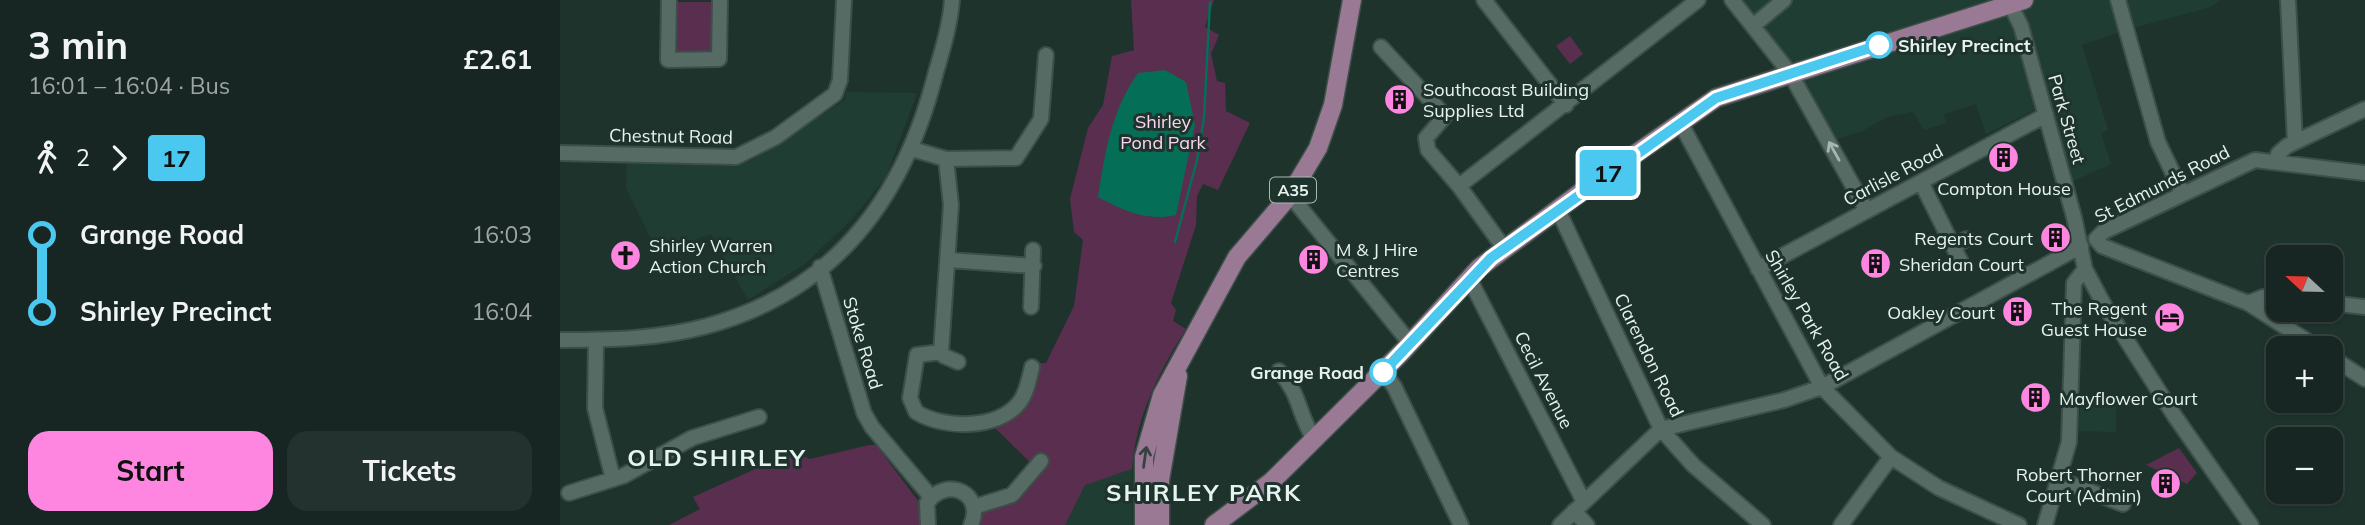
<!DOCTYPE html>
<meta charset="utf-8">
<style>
body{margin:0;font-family:Mulish,sans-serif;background:#24322f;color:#f1f3f6;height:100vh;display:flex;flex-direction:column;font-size:26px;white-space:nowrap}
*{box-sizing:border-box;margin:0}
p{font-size:23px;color:#9ea5a5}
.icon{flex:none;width:38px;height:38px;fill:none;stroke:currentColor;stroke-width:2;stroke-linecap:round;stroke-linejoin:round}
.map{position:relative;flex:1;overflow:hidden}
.sheet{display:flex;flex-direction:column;background:#172622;width:560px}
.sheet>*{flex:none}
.badge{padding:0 14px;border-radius:5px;font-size:24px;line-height:46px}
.needle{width:46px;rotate:292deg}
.buttons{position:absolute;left:1706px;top:245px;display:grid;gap:14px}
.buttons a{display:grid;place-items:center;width:77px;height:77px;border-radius:14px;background:#172622;box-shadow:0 2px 5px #0004,0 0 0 2px #364340;font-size:35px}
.map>.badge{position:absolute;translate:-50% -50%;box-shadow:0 0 0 4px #fff}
.legs{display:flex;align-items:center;gap:10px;height:77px;padding:0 28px;font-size:23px}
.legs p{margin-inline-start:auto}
.summary{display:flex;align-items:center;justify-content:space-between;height:119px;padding:0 28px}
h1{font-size:38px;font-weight:700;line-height:52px}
.cta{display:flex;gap:14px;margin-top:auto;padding:14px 28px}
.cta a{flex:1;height:80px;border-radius:21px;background:#fe86e1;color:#111;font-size:28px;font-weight:700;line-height:80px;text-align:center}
.cta a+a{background:#24322f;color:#f1f3f6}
ul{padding:0 28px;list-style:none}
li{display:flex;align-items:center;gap:24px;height:77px;font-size:26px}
li i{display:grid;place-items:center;width:10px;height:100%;margin:0 9px;background:currentColor}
li i::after{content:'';width:18px;height:18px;margin:-9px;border:5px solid;border-radius:50%;background:#172622}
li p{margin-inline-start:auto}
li:first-child i{background:linear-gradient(#0000 50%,currentColor 0)}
li:last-child i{background:linear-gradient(currentColor 50%,#0000 0)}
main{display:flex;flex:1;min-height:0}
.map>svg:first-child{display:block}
</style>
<main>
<section class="sheet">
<div class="summary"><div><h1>3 min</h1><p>16:01 – 16:04 · Bus</p></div><b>£2.61</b></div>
<div class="legs"><svg class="icon" aria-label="walk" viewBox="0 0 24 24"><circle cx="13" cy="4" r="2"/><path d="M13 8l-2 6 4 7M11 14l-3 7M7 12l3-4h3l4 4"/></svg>2<svg class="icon" aria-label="forward" viewBox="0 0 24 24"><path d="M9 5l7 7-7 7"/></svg><b class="badge" style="background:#4ac8ef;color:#111">17</b></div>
<ul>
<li><i style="color:#4ac8ef"></i><b>Grange Road</b><p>16:03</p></li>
<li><i style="color:#4ac8ef"></i><b>Shirley Precinct</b><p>16:04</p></li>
</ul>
<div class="cta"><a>Start</a><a>Tickets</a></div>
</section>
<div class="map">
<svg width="1805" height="525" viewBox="0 0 1805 525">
<rect width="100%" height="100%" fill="#1f332d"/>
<path fill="#203d34" d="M1183 0H1660L1651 7 1565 30 1522 45 1548 130 1541 133 1551 164 1511 182 1488 103 1426 134 1416 104 1384 114 1386 123 1364 130 1353 112 1327 117 1302 131 1272 141 1222 50Z
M286 92 357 93 326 177 291 220 246 263 188 300 151 234 98 253 66 188 67 163 171 166 190 161 285 100Z
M1520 407H1556V432L1518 431Z
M572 469V525H505L525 484Z"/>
<path fill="#5a2e4f" d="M571 0H654L645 27 659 35 651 54 657 81 665 83 666 111 690 123 658 190 643 184 637 196 636 225 611 303 616 310 613 321 626 329C598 373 576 417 572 469L525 485 505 525H414L423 511 447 505 479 471 430 423 444 418 476 363H486L514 306 523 240 514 232 510 199 528 128 543 105 552 56 574 50Z
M116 2H152V53H116Z
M1010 36 1023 54 1010 64 996 46Z
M309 445H316L359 502 365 525H109L140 509 133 497 233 452 250 459Z
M1619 448 1637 473 1627 484 1586 465Z"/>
<path fill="#056e57" d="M605 70 626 82 635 125 616 215C588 222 562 210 538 197 545 153 551 111 578 73Z"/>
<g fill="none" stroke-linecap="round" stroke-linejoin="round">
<path stroke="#056e57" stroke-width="2.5" d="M615 242 637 160 644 118 650 2"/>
<defs>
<path id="minor" d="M109 0 108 60 159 59 160 0
M924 0 1006 105
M1172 0 1230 73 1307 211
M1448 0 1461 26 1514 217 1525 269 1543 303 1614 415 1691 525
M1558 0 1598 142 1623 194
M1728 0 1735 142
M1193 26 1224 0
M821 47 885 116 866 138 868 150 899 186
M1120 122 1262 387 1331 457 1379 488 1459 525
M352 149 386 159 456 158 481 119 486 55
M0 153 176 157 216 137 275 94 280 80 284 0
M386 159 391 205 381 352 384 356 398 362
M1717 162 1718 154 1727 146 1805 109
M1361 182 1401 262
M730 195 850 343
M998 210 1101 429 1133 465 1203 525
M1393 246 1407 239
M944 248 899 186 1138 0
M388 260 474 266
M260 267 304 413 312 427 371 497
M1198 269 1486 115
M909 278 1023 500
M1688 303 1703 297H1718
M1771 303 1805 307
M471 307 473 250
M0 340C49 340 100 339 147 326 276 291 345 196 376 72 383 48 390 25 392 0
M36 340 35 408 53 479
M1758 348 1688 303 1542 246 1536 239 1543 232 1695 160 1805 173
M381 352 357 355 350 398 356 412C383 429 437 430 459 403 467 393 469 379 472 367
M1771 357 1805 379
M719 371C741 395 738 414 754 439
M823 372 834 386 901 525
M1500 480 1563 504
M9 493 63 476 132 438 199 417
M414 507 452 495 481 461
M1014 511 1027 525
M368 525 367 503C387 475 425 494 411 525
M1000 525 1101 429 1224 400 1262 387 1521 246
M1281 525 1331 457
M1485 525 1509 442 1514 283 1525 269"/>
<path id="major" d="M584 525V457L602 395 677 257 730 195 758 148 773 105 792 0
M600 525V480L618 376
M654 525 711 482 843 351 919 268 1028 187 1156 98 1464 0"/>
</defs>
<use href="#minor" stroke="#3d4f49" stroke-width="18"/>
<use href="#major" stroke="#3d4f49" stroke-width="21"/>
<use href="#minor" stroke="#566b63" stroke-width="14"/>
<use href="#major" stroke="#997993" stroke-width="18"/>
</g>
<defs><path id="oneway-shaft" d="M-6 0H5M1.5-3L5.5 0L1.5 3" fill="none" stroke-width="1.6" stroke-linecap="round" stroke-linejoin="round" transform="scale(1.75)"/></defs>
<use stroke="#a6b6b0" href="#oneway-shaft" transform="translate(1274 151) rotate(-119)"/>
<use stroke="#374141" href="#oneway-shaft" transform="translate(585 457) rotate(-82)"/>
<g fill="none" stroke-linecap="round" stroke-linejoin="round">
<defs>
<path id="line-1" d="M823 372 931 258 1156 98 1319 45"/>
</defs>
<use href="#line-1" stroke="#fff" stroke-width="16"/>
<use href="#line-1" stroke="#4ac8ef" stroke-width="10"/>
</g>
<defs>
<symbol id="building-disc" viewBox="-11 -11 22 22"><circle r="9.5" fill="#fe86e1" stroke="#1f332d"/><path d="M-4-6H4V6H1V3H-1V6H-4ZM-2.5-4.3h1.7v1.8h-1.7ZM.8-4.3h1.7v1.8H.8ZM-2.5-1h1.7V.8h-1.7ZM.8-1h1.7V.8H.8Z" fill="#111"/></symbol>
<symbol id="church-disc" viewBox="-11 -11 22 22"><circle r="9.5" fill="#fe86e1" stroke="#1f332d"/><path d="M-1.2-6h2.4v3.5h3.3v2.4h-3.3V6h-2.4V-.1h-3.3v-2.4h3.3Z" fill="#111"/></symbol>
<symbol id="hotel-disc" viewBox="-11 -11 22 22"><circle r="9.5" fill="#fe86e1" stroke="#1f332d"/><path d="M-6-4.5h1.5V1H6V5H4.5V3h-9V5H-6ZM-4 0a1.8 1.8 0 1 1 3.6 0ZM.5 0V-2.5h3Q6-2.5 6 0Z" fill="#111"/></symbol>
</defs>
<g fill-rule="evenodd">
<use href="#building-disc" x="822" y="82" width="35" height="35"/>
<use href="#building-disc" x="1426" y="140" width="35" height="35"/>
<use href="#building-disc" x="1478" y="220" width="35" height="35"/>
<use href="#church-disc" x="48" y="238" width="35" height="35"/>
<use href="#building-disc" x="736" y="242" width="35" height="35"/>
<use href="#building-disc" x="1298" y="246" width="35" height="35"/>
<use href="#building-disc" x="1440" y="294" width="35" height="35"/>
<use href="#hotel-disc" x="1592" y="300" width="35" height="35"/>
<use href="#building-disc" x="1458" y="380" width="35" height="35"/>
<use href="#building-disc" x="1588" y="466" width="35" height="35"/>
</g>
<g fill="#fff" stroke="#4ac8ef" stroke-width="3.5">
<circle cx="1319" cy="45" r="12"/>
<circle cx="823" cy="372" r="12"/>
</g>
<g text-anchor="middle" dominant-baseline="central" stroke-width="6" stroke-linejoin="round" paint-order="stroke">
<rect fill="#1f332d" stroke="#abb9b5" stroke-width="2" x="710" y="177.5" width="46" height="25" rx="5"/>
<g font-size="16" font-weight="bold" fill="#e7f3ef">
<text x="733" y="190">A35</text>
</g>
<g font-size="18" font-weight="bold" fill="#e7f3ef" stroke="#1f332d" text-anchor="start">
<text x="1338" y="45">Shirley Precinct</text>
<text x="804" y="372" text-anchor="end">Grange Road</text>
</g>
<g font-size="18" fill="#e7f3ef" stroke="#1f332d" text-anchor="start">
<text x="863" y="89">Southcoast Building<tspan x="863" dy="21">Supplies Ltd</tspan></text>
<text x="1444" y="188" text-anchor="middle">Compton House</text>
<text x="1473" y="238" text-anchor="end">Regents Court</text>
<text x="89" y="245">Shirley Warren<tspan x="89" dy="21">Action Church</tspan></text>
<text x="776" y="249">M &amp; J Hire<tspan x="776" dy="21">Centres</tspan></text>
<text x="1339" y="264">Sheridan Court</text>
<text x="1587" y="308" text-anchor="end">The Regent<tspan x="1587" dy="21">Guest House</tspan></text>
<text x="1435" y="312" text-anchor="end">Oakley Court</text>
<text x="1499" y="398">Mayflower Court</text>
<text x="1582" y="474" text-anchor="end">Robert Thorner<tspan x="1582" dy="21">Court (Admin)</tspan></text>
</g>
<g font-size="18" fill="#e7f3ef" stroke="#1f332d">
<text transform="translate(1507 119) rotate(74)">Park Street</text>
<text transform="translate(111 136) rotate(1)">Chestnut Road</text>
<text transform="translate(1333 175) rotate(-28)">Carlisle Road</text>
<text transform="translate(1602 184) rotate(-27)">St Edmunds Road</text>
<text transform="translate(1247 315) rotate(60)">Shirley Park Road</text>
<text transform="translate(303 343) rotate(73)">Stoke Road</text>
<text transform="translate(1089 355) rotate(64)">Clarendon Road</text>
<text transform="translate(984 380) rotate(63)">Cecil Avenue</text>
</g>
<g font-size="18" fill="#fdd4f1" stroke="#1f332d">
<text x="603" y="121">Shirley<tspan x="603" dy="21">Pond Park</tspan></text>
</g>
<g font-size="24" font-weight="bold" letter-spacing="2" fill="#e7f3ef" stroke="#1f332d">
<text x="157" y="457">OLD SHIRLEY</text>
<text x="644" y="492">SHIRLEY PARK</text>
</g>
</g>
</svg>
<div class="buttons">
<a><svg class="needle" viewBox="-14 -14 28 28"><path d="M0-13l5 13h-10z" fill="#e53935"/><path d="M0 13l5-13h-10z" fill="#9ea5a5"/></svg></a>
<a>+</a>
<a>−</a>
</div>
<b class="badge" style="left:1048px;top:173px;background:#4ac8ef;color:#111">17</b>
</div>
</main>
